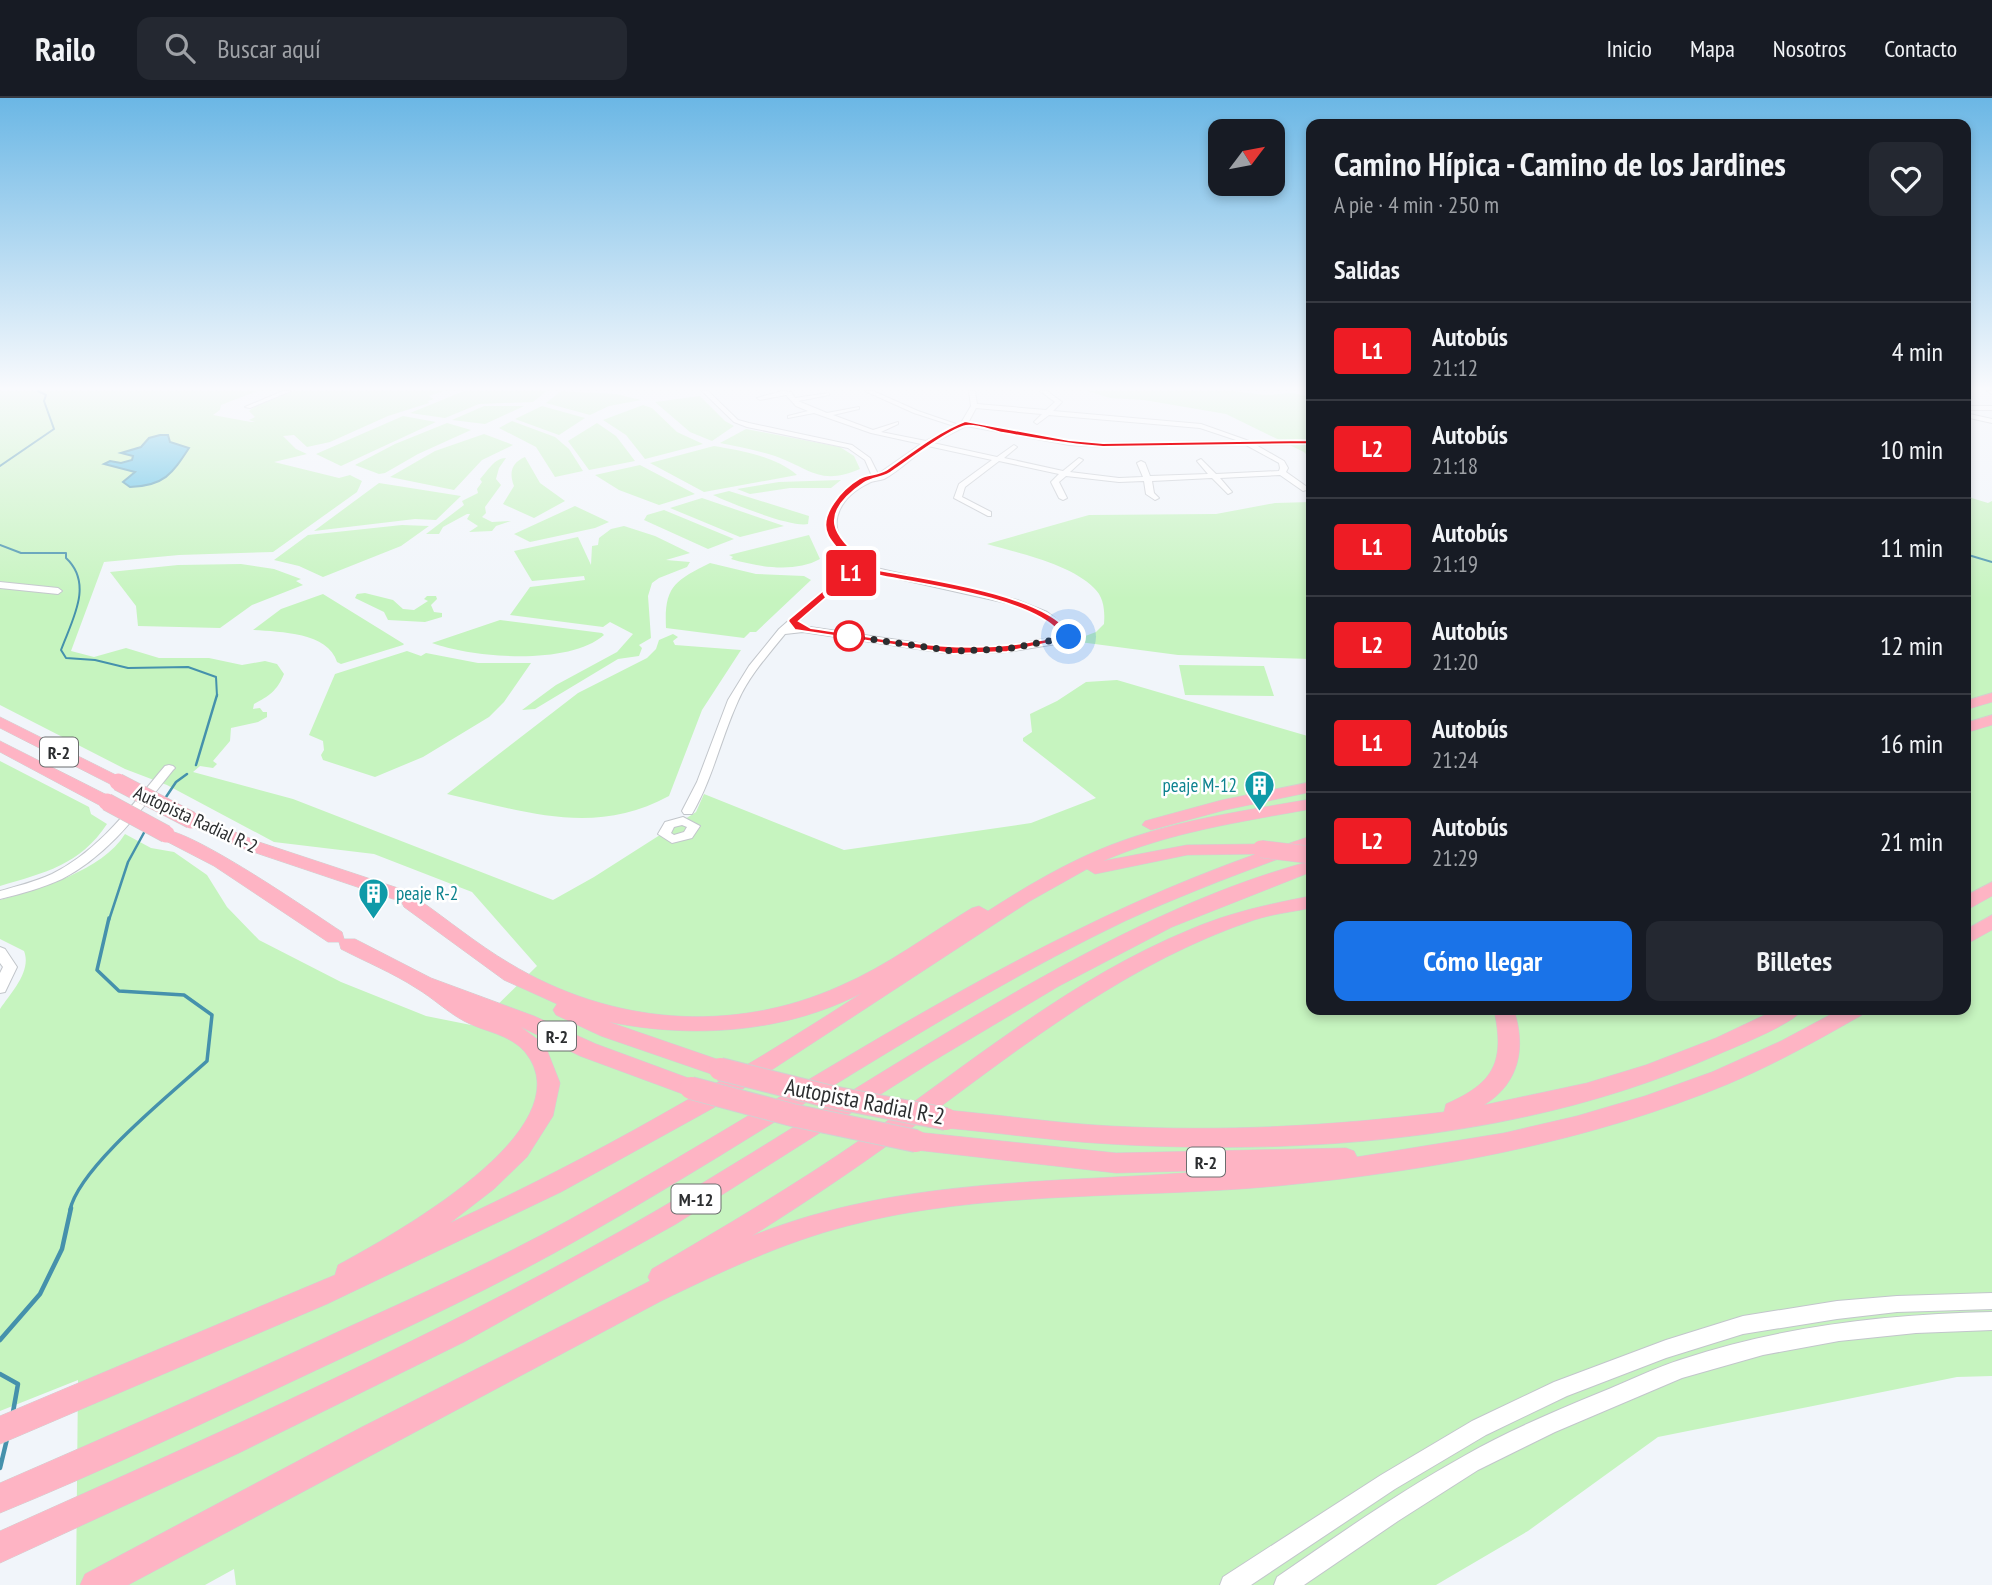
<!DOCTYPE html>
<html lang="es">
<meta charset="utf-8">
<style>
body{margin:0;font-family:"PT Sans Narrow",sans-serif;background:#242831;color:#f1f3f6;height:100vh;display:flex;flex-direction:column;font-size:26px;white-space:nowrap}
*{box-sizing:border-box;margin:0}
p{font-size:23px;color:#9ea1a6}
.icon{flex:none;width:38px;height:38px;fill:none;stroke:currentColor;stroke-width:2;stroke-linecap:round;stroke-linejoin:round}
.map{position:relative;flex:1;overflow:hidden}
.panel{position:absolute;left:1306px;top:21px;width:665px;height:896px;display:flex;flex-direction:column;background:#171b24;border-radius:14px;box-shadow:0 4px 10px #0003}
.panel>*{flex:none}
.badge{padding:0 14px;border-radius:5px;font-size:24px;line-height:46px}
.needle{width:46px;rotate:58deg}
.tools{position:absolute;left:1208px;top:21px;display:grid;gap:14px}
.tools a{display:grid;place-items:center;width:77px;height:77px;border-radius:14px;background:#171b24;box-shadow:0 4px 10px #0003;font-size:35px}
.you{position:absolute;width:35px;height:35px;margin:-18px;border:5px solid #fff;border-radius:50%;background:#1a73e8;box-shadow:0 0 0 10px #1a73e833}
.map>.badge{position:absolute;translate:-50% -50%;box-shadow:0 0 0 4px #fff}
h2{padding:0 28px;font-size:26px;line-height:63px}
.round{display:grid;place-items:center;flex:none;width:74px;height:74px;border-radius:14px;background:#242831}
.headline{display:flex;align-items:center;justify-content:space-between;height:119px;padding:0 28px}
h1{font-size:33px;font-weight:600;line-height:52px}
.cta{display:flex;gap:14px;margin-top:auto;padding:14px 28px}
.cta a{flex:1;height:80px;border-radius:14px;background:#1a73e8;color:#fff;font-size:28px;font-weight:600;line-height:80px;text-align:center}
.cta a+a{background:#242831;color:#f1f3f6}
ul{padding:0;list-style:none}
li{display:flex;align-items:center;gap:21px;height:98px;padding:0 28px;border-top:2px solid #363941}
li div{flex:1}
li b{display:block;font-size:26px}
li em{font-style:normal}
li .badge{min-width:77px;font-weight:700;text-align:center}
header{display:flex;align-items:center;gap:42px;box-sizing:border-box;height:98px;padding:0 35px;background:#171b24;border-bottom:2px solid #363941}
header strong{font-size:33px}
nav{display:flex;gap:38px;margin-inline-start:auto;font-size:24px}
.search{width:490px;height:63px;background:#242831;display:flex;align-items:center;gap:18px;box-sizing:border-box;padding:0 24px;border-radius:14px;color:#9ea1a6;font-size:26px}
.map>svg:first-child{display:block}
</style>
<header>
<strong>Railo</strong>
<div class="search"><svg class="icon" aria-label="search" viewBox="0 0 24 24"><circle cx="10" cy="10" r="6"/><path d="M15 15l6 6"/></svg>Buscar aquí</div>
<nav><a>Inicio</a><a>Mapa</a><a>Nosotros</a><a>Contacto</a></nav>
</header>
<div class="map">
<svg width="1992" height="1487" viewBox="0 0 1992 1487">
<rect width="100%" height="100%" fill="#f1f5fa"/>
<path fill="#c6f4bf" d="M0 293H257L221 307 220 312 213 317 251 324H255L249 322 255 319 249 313 254 309 293 293H444L429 298 434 301 428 303 429 305 388 318 330 344 307 349 294 337 283 338 296 351 307 356 274 364 339 380 350 377 362 383 357 394 273 454 179 457 104 464 71 553 94 559 126 550 159 560H209L242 567 265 563 277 566 284 576C277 593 269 598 254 606L253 611 260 610 263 614H267V619L258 624 231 630 230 643 213 663 217 666 213 670 200 668 193 674 293 701 553 802 594 779 696 714 704 696 844 752 1031 725 1096 700 1023 643V640L1032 634 1030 616 1057 603 1086 584 1117 582 1311 639V912H1965V398L1988 405 1992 403V1278L1957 1279 1658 1339 1528 1433 1436 1487H236L234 1471 205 1487H76L78 1282 0 1313V911C11 895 32 873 24 853L0 841V802C40 790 102 773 125 736L151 750 174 754 207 777 227 809 259 842 341 884 426 918 476 928 537 868 472 794 374 756 274 744 167 687 125 671 0 607Z
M464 293H547L533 304 479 306 445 320 410 315Z
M561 293 616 296 641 302 609 308 590 317 546 305Z
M1087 293H1233L1265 297 1292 295 1311 299V361L1304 354 1226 316 1144 302 1110 300Z
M700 298 725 323 734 328 712 343 690 334 655 304Z
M643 307 652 310 677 334 703 346 645 361 626 337 603 322Z
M484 308H524L485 326 452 322Z
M542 308 585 320 559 337 515 321Z
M403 318 436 324 341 368 316 356Z
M512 323 555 339 569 351 583 373 555 379 536 349 499 330Z
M447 325 471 332 418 356 385 375 379 376 355 367 395 346Z
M597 325 616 338 635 363 589 372 568 343Z
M746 331 840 349 854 358 860 371C820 388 811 371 775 358 757 352 739 349 720 345Z
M484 336 513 347 482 362 454 392 390 379 435 353Z
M714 348C742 353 775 358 797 377L704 394 650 365Z
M525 359 540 385 565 403 534 420 503 406 514 388C509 375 511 365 525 359Z
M506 360 499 370 496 381 501 387 485 409 486 415 482 419 492 424 511 423 496 428 492 433 469 434 478 428 467 421 470 416H467L443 429 439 436H426L464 407 462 403 478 395 477 391 482 384 480 381C488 373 494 360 506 360Z
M640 367 695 396 659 407 619 392 595 377Z
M841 382 831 390H790L750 396 737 391 779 384Z
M379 385 461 398 436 422 415 421 314 433Z
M729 393 809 418 808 426C792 430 730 405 713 397Z
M702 400 784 428 740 439 670 410Z
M1311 404V561L1178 557 1072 543 1096 534 1104 526C1105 513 1104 499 1094 490 1071 466 1018 455 987 446L1089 417 1216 416 1275 405Z
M575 408 609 424 595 430 530 444 514 436Z
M664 412 734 441 708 451 644 422 647 417Z
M402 427 429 428 401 448 323 479 299 468 274 462 308 437Z
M624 428 655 438 690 455 666 462 690 464 687 469 659 480 652 485 648 498 651 540 639 547 642 550 639 558 618 561 535 611 522 612 556 587 617 554 633 536 610 524 603 529 510 517 530 489 585 482 584 478 532 483 514 453 578 439 591 467 592 448 598 447 599 440 611 431Z
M809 437 820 461C795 475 758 469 731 461L733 459 729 457Z
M710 465 756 476 804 478 811 482 756 534H750L744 540 666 530C664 489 674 483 710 465Z
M241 466 274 471 301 481 296 483 303 487 252 507 220 530 138 528 136 508 110 474 178 467Z
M365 495 393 502 403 511 414 512 428 503 424 501 427 498H436L437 501 431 507 434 514 442 515V519L425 524 388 522 384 514 355 500 357 496Z
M323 496 404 546 403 547 341 566 337 564C328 534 279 534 253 532L281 511Z
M500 522 602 535 604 537C569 568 473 560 432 545Z
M673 536 678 539 673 543 675 547 741 552 702 612 669 698C594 739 524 713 447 696L578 595 647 560 656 551 659 542Z
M407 553 421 558 426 555 478 565H531L504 604 489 619 423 659 375 679 323 662 321 657 324 652 323 643 309 637 335 576Z
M1179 567 1264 568 1274 598 1185 597Z
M0 663 89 709 91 716 107 726C80 767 44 775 0 788Z"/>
<path fill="#50bbe1" stroke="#4591ac" stroke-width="2" d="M160 337H168L170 344 189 350C172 376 164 388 130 389L123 384 135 374 104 366 110 363 121 365 132 362 133 358 121 355 141 349 149 340Z"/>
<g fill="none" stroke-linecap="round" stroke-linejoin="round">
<path stroke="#4591ac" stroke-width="2" d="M0 368 54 331 44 303 46 297 38 293
M0 447 21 455H66V460C94 486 72 522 61 552L66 560 95 562 128 570 188 569 216 579 217 598
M1965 456 1992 464"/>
<path stroke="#4591ac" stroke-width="2.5" d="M196 667 217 597
M164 702 176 684 187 676
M109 822 128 764 146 731"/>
<path stroke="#4591ac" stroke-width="3.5" d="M70 1112C79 1069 172 995 207 963L212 917 184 897 119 893 97 872 109 820"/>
<path stroke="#4591ac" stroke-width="4.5" d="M0 1242 40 1196 62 1151 71 1110
M0 1276 18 1286 13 1314
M0 1370 7 1341"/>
<defs>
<path id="minor" d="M283 293H291L250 310 245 309Z
M702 293H708L738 322 749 325 852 347 870 360 878 376 921 346 871 335 814 315 788 320V318L808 313 796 308 786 297 760 302 757 300 782 293 791 294 795 300 829 295V297L798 303 827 315 859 309V311L833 317 873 332 898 324V326L881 334 926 343 961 325 971 308 969 293H975L977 306 1046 312 1055 304 1040 293H1047L1062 304 1053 313 1201 326 1249 343 1311 342V346L1256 347 1284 363 1288 370 1286 374 1310 391 1303 393 1280 377 1220 380 1232 394 1228 396 1212 380 1152 383 1154 395 1159 400 1155 402 1146 396 1144 383 1119 384 1066 378 1059 384 1067 400 1063 402 1059 400 1051 384 1059 376 999 363 965 389 962 399 991 414V418H988L954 400 959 386 992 362 928 348C914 358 899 373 884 381 879 383 874 382 869 385 843 397 824 424 847 449 852 455 858 459 864 463V467L861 468C811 444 825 395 872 378L865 362 848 350 747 329 734 324ZM976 310 1042 316 1034 324 1037 326 1049 317 1200 330 1239 343 1103 345 1069 343 968 325ZM966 328 1069 347 1103 349 1246 347 1279 365 1280 370 1279 373 1216 376 1201 361 1197 363 1208 376 1150 378 1145 365 1141 363 1137 365 1143 379 1119 380 1070 374 1083 362 1079 360 1063 373 1004 360 1016 350 1017 349 1014 347 997 359 933 345Z
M865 293H873L918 313 956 326 951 327 914 315Z
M1987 293H1992V296Z
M1965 308H1992V312H1965Z
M1965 315 1992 321V325L1965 319Z
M872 469 1017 502 1047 514 1080 540 1075 543 1007 554 952 556 803 534 785 536C768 557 749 578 738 603 721 640 713 680 692 716H684L682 713 697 684 728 602 749 568 779 531 843 475ZM872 475 1011 506 1041 518 1066 537 1007 548 952 550 803 528 792 529 849 479Z
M0 484 58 490 62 493 58 496 0 490Z
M169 667 173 668 175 670 173 672C140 713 109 757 62 781 42 790 21 796 0 801V793C17 788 35 784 52 776 100 752 131 708 165 668Z
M683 719 700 728 692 740 672 745 658 736 665 724ZM682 727 687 729 684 734 674 737 671 735 674 729Z
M0 849 5 851 17 869 5 894 0 895V875L3 869 0 865Z
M1992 1195V1211L1897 1214 1837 1221 1743 1236 1666 1260 1567 1298 1486 1337 1395 1391 1251 1487H1220L1223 1479 1381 1377 1472 1323 1554 1284 1666 1242 1743 1218 1837 1203 1897 1198Z
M1992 1214V1232L1916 1235 1839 1243 1763 1257 1682 1280 1555 1334 1478 1372 1398 1423 1304 1487H1274L1277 1479C1338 1437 1399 1394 1464 1358 1508 1333 1553 1314 1599 1295 1627 1284 1654 1270 1683 1261 1782 1228 1888 1216 1992 1214Z"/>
<path id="highway" d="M1992 595V604L1965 612V603Z
M1992 617V627L1965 635V625Z
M0 619 124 681 126 684 118 689 112 687 0 630Z
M0 643 113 700 115 704 113 708H101L0 654Z
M1311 684V694L1225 712 1151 732 1142 727 1145 723 1222 702Z
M1311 701V711C1240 724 1170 734 1103 763L1187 747 1261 746 1267 747 1269 752 1311 738V749C1248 772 1186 795 1125 823 938 913 768 1034 588 1136 498 1188 404 1231 310 1275 208 1323 105 1372 0 1415V1385C115 1335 229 1285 342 1232 419 1197 497 1162 571 1121 797 996 1010 843 1256 756L1187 757 1095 776 1087 771 1030 803 715 1009 561 1094 327 1206 0 1346V1318L335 1177 338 1167C389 1139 588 1031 525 954 510 936 484 934 464 923 447 914 433 900 416 890 393 875 366 864 341 851L339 844H328L214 768 160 740 157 736 160 732C185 726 314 816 342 834L344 841H355L431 880 534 918 596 946 699 984 702 990 699 996 691 999 580 958 521 929 545 947 560 985 553 1018 527 1059 494 1091 450 1125C594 1059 729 981 862 895 784 935 694 941 609 924L728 965 731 971 728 977 720 979 601 938 556 917 553 912 557 906 504 882 404 809 402 805 404 802 393 801 247 752 185 726 182 722 185 718H197L259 744 407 793 409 797 407 800 418 801C448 822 477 846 509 865 610 926 731 937 840 888 887 868 929 836 972 810L979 808 988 813C1027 788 1067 764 1111 747 1175 722 1244 713 1311 701Z
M1311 763V774L1172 829 1059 888 930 965 676 1126 464 1244 239 1355 0 1465V1433C223 1333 448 1234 659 1111 778 1041 894 964 1014 895 1107 842 1206 791 1311 763Z
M1992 784V798L1965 813V798Z
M1311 798V810C1292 814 1272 816 1254 822 1132 863 1030 942 928 1018 871 1060 813 1100 752 1138 903 1077 1064 1086 1223 1072L1116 1075 916 1052 908 1050 904 1043 908 1036 916 1034 1116 1055 1346 1050 1354 1053 1357 1059 1504 1035 1577 1018 1645 998 1712 974 1781 943 1839 912H1865L1862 917C1818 942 1775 966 1728 986 1586 1045 1430 1073 1277 1088 1138 1101 981 1092 847 1128 781 1145 721 1174 661 1203L128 1487H80L85 1476 362 1329 650 1183 648 1179 652 1171C724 1129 795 1087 863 1040 968 967 1070 881 1189 832 1228 815 1269 806 1311 798Z
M1992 817V832L1965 847V832Z
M1494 912H1514C1526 949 1520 985 1484 1007L1587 985 1646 967 1716 940 1775 912H1802C1795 925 1735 949 1719 956 1531 1040 1313 1058 1110 1046 1055 1043 1001 1035 946 1030L938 1027 935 1021 938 1015 946 1012C1001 1017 1055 1025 1110 1028 1222 1034 1333 1028 1444 1014L1446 1006C1495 985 1505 963 1494 912Z"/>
</defs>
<use href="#minor" stroke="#c2c6cb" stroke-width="2"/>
<use href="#highway" stroke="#d1d1d1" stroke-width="1"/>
<use href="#minor" fill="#fff" fill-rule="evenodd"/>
<use href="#highway" fill="#feb4c4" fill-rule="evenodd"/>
<defs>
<path id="highway-bridge-far1" d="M118 684 191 722
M107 704 166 736
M1261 751 1311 757"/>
<path id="highway-bridge" d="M720 971 827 998 946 1021
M691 990 792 1017 916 1043"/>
</defs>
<use href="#highway-bridge-far1" stroke="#d1d1d1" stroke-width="18" stroke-linecap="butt"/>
<use href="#highway-bridge" stroke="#d1d1d1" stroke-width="24" stroke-linecap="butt"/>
<use href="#highway-bridge-far1" stroke="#feb4c4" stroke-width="17"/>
<use href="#highway-bridge" stroke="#feb4c4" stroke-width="22"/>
</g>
<linearGradient id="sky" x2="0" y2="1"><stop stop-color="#6bb7e5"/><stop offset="0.58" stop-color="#f9fafd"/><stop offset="1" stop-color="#f9fafd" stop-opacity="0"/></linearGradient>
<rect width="1992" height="501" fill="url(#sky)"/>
<path fill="#ee1c25" stroke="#fff" stroke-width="2" fill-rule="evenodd" d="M965 323 1069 342 1103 345 1311 342 1315 344 1311 346 1103 349C1069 347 1036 341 1003 335 992 333 976 326 966 328 950 331 908 363 893 373 885 380 873 379 864 385 818 416 832 438 868 465V470C918 480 1038 494 1069 533L1063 542 1007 554 953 556 795 532 788 523 789 521 845 474 838 471 845 460C840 453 832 446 828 438 817 417 843 390 860 380 868 376 878 377 886 372 912 354 935 335 965 323ZM853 463 860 468 858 471 849 469ZM860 474C909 485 1026 497 1058 533 1052 542 1040 542 1029 544 956 557 883 540 811 530L799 523 850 479Z"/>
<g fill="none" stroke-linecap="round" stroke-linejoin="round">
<path stroke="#2c2e30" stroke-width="7" stroke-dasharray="0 12.6" d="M849 538 953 553 1007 551 1069 539"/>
</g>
<defs>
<symbol id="building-pin" viewBox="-11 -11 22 30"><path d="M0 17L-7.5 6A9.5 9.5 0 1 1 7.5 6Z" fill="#0f9aa8" stroke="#fff"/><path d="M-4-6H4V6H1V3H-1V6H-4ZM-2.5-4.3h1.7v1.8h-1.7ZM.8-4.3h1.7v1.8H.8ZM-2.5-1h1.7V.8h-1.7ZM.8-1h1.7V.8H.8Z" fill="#fff"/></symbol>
</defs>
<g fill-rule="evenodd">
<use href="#building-pin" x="1242" y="670" width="35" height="47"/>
<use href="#building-pin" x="356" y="778" width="35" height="47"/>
</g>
<circle fill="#fff" stroke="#ee1c25" stroke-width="3.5" cx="849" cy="538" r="14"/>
<g text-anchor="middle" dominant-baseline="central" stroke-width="5" stroke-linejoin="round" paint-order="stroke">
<g fill="#fff" stroke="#6b6d6e" stroke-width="2">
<rect x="40" y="639.5" width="38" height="29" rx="5"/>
<rect x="538" y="923.5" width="38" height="29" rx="5"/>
<rect x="1187" y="1049.5" width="38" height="29" rx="5"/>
<rect x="671.5" y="1086.5" width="49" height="29" rx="5"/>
</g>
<g font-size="18" font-weight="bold" fill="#2c2e30">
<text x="59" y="654">R-2</text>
<text x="557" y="938">R-2</text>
<text x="1206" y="1064">R-2</text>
<text x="696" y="1101">M-12</text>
</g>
<g font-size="19" fill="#0d838f" stroke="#fff" text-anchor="end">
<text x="1237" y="687">peaje M-12</text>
<text x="396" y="795" text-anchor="start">peaje R-2</text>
</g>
<g font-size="19" fill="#2c2e30" stroke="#fff">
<text transform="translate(196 721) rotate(25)">Autopista Radial R-2</text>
</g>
<g font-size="23" fill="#2c2e30" stroke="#fff">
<text transform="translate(865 1003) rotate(11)">Autopista Radial R-2</text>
</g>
</g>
</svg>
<div class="tools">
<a><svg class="needle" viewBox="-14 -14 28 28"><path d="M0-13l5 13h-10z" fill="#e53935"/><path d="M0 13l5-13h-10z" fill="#9ea1a6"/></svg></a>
</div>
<div class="you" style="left:1069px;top:539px"></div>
<b class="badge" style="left:851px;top:475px;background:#ee1c25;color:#fff">L1</b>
<section class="panel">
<div class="headline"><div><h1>Camino Hípica - Camino de los Jardines</h1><p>A pie · 4 min · 250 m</p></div><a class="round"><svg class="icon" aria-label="heart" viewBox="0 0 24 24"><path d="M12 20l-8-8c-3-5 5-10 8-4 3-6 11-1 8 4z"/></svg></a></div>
<h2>Salidas</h2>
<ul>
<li><span class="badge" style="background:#ee1c25;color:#fff">L1</span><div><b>Autobús</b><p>21:12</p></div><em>4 min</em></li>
<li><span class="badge" style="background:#ee1c25;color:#fff">L2</span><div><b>Autobús</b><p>21:18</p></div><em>10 min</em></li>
<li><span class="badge" style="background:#ee1c25;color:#fff">L1</span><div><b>Autobús</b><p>21:19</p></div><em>11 min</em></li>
<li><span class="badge" style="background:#ee1c25;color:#fff">L2</span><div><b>Autobús</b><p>21:20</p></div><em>12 min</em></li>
<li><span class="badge" style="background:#ee1c25;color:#fff">L1</span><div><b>Autobús</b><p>21:24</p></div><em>16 min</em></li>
<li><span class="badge" style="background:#ee1c25;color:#fff">L2</span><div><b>Autobús</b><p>21:29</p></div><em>21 min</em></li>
</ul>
<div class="cta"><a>Cómo llegar</a><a>Billetes</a></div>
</section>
</div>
